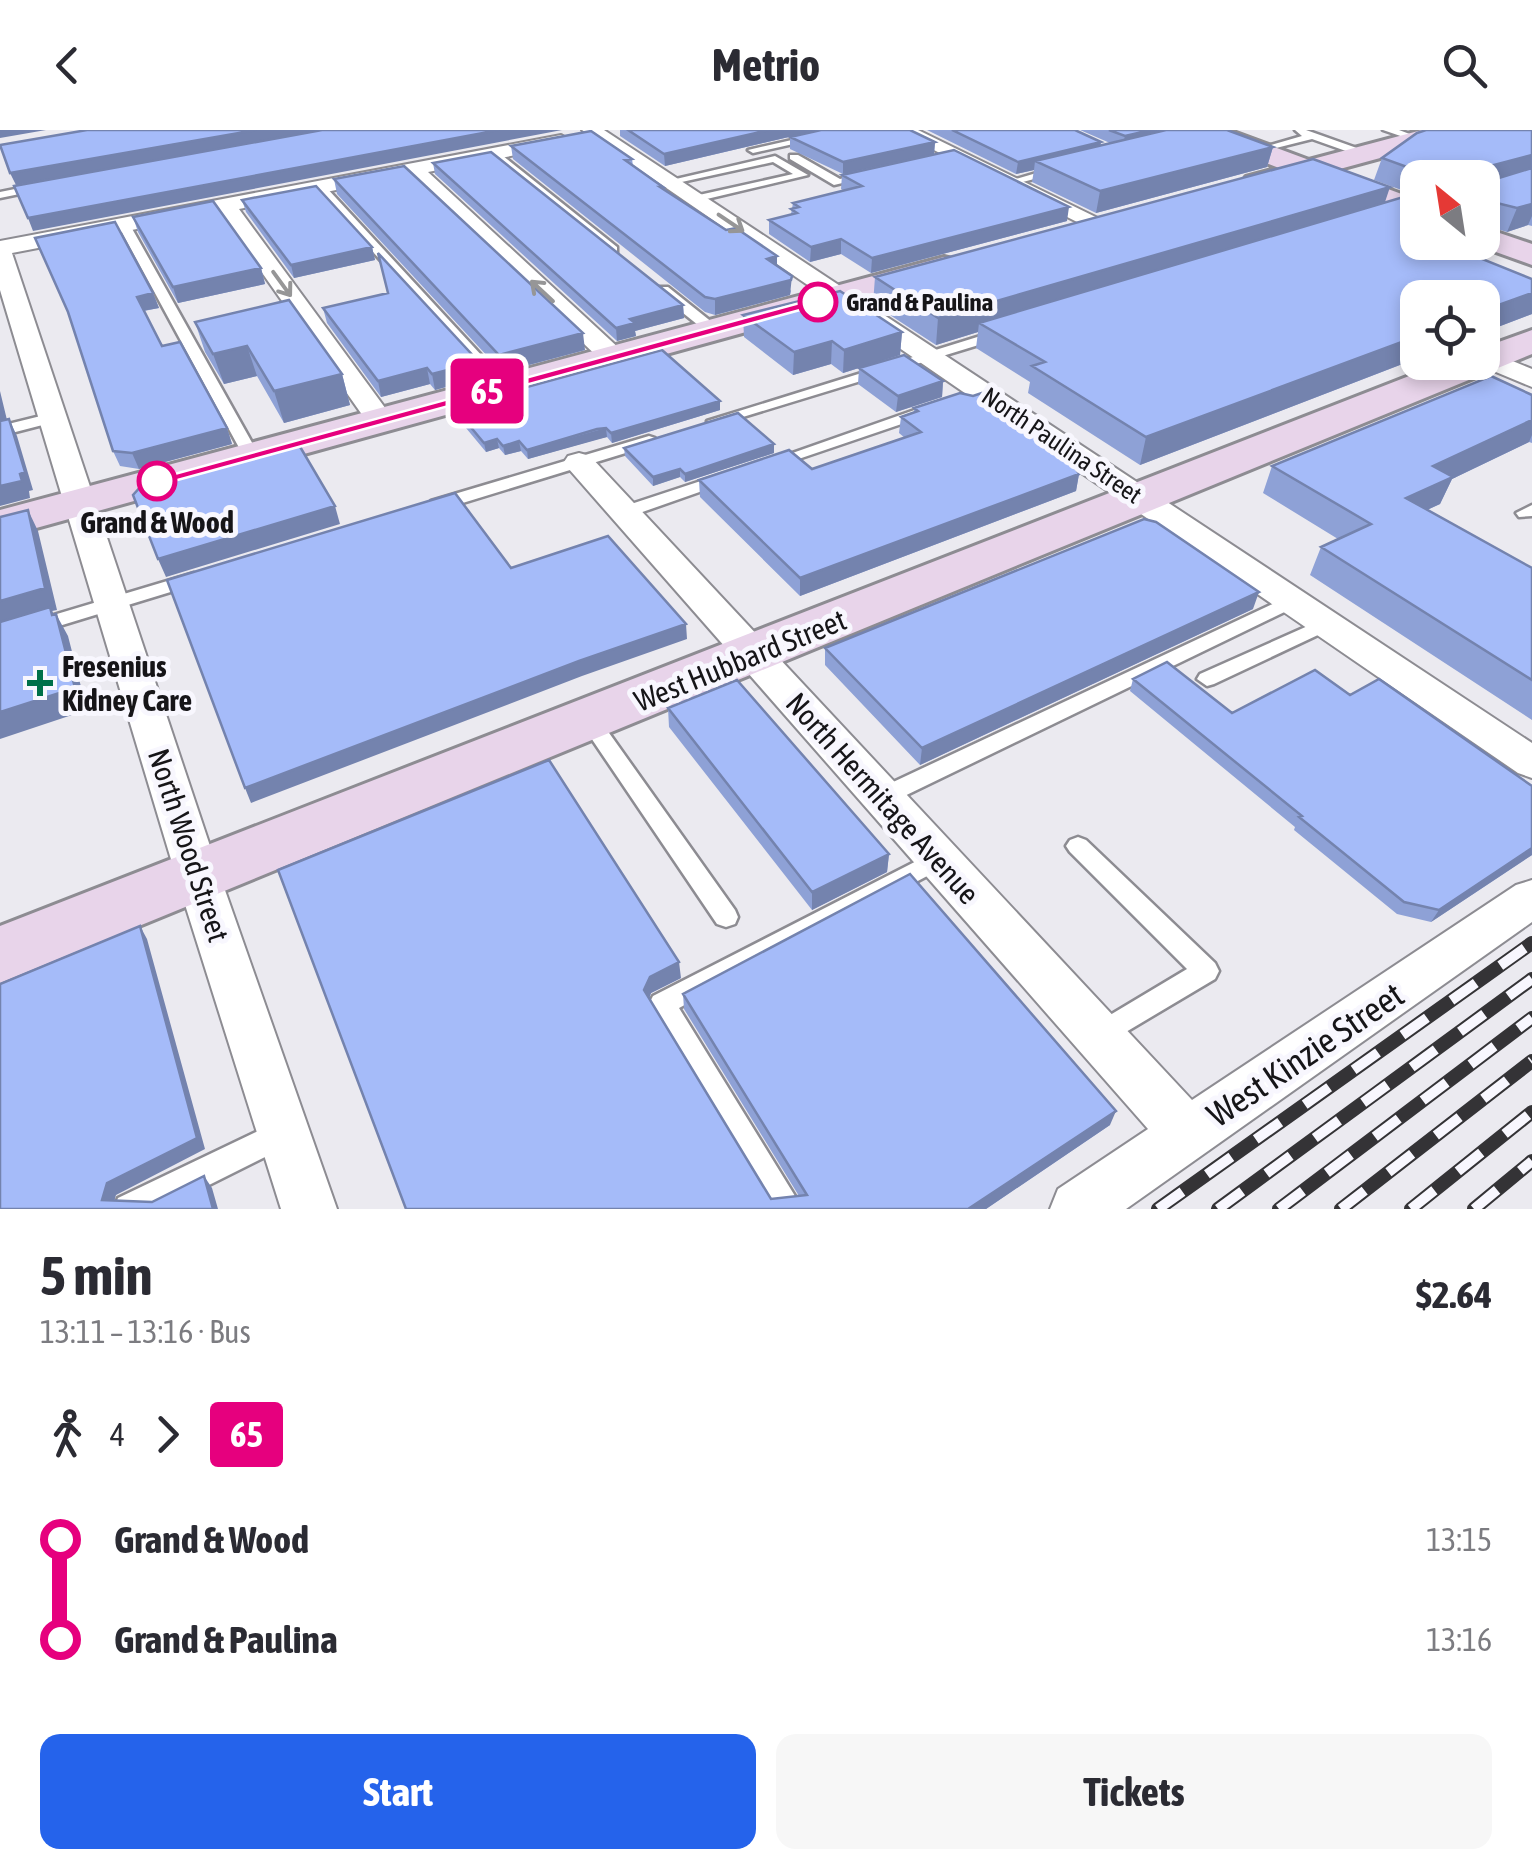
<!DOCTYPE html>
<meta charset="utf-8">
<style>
body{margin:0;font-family:"Asap Condensed",sans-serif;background:#f7f7f7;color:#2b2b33;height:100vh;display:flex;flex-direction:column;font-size:38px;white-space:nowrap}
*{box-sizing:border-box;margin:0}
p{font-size:32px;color:#7c7c81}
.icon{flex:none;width:55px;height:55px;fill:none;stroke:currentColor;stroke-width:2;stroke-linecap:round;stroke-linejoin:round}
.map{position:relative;height:1079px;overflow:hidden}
.drawer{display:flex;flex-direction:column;background:#fff;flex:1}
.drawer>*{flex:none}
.badge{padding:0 20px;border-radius:8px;font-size:35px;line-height:65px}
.needle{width:65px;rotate:330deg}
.controls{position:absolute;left:1400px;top:30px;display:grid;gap:20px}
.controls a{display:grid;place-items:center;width:100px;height:100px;border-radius:20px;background:#fff;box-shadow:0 5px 15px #0003;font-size:50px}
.map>.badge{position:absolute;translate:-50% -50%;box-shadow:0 0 0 5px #fff}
.legs{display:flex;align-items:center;gap:15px;height:110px;padding:0 40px;font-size:32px}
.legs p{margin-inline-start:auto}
.headline{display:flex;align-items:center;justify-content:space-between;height:170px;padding:0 40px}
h1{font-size:55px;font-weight:700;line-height:75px}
.action{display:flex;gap:20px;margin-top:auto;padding:20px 40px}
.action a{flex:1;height:115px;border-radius:20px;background:#2563eb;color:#fff;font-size:40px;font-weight:700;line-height:115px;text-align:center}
.action a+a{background:#f7f7f7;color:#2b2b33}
ul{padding:0 40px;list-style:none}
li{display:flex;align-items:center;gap:35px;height:100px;font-size:38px}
li i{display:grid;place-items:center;width:15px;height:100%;margin:0 12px;background:currentColor}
li i::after{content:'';width:25px;height:25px;margin:-12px;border:8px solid;border-radius:50%;background:#fff}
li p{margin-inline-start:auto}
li:first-child i{background:linear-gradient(#0000 50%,currentColor 0)}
li:last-child i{background:linear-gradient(currentColor 50%,#0000 0)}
header{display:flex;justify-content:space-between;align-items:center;height:130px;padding:0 40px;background:#fff;font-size:45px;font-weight:700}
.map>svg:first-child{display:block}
</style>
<header><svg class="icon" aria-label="back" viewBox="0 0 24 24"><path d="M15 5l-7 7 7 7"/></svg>Metrio<svg class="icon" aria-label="search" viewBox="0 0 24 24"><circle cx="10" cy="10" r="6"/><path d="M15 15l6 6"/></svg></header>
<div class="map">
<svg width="1532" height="1079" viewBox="0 0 1532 1079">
<rect width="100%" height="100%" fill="#ebeaf0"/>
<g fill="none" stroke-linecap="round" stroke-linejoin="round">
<defs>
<path id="lane" d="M836 0H856L753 23 748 20Z
M1306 0 1368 22 1369 24 1360 26 1312 9 1276 18 1271 15 1302 6 1295 0Z
M1383 0H1399L1423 9 1418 12Z
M490 22H498L617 117V123H609L490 26Z
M790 25H798L840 49 867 43 872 46 834 55 790 29Z
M775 26 808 45 694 72 688 69 690 67 793 44 773 32 668 55 663 52Z
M1057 37 1062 40 1061 42 1011 55 1006 52Z
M40 54 46 57 44 59 0 68V62Z
M316 55H324L508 254V260H498L316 59Z
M120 93 130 95 259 325 257 328H245L243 325 118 95Z
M658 157H668L718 197V203H708L658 163Z
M1003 199 1008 200V206L720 294 715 296 707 291Z
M926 276 934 281 931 284 775 337H763L761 334Z
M53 283 58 285V291L0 306V296Z
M649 306 655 308V314L443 379 437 380 429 375 431 371Z
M722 344 728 346V352L631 386H619L616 382 619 378Z
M1532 375V386L1519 387 1516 383Z
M194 443 200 445 203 449 200 453 0 514V501Z
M1294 464 1303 470 1301 474 890 673H874L871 667 874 661Z
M1328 487 1335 489 1338 493 1335 497 1214 554 1207 556 1197 549 1200 544Z
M590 584 597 586 735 780 738 787 735 794 726 797 717 794 583 596 580 591Z
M1078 707 1086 710 1215 833 1219 841 1215 849 1099 918 1090 915 1086 906 1090 897 1187 839 1070 722 1066 716 1070 710Z
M938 720 946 722 950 729 946 736 679 878 803 1079H771L649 874 653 866Z
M283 989 293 993 297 1003 293 1013 161 1079H114L118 1068Z"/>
<path id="street" d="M582 0H604L1532 613V648L1518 643Z
M894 0H918L1112 95 1109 100H1093Z
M561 5 571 11 568 15 428 42 622 221 626 227 613 235 604 233 408 46 239 79 394 290 390 296H370L220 83 12 123 220 746 337 1079H281L176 746 0 160V111Z
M1488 221 1532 239V257L1479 235 1482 232V222Z
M579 323 590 326 1192 970 1516 755 1532 750V792L1126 1079H1050L1058 1059 1148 999 568 338 564 332 568 326Z"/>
<path id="secondary" d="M1191 0H1228L1309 30 1422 0H1465L1461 6 1336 40 1418 70V90L1306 48 1256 62 1246 59 1242 53 1246 47 1279 38 1195 6Z
M1482 97 1532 114V135L1471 113 1482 112Z
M944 127 956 130 960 137 956 144 0 408V380Z
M1532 200V224L0 853V796L1445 232H1482V218Z"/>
</defs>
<use href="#lane" stroke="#8d8c92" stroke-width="5"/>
<use href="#street" stroke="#8d8c92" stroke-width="4"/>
<use href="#secondary" stroke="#8d8c92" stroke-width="6"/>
<use href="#lane" fill="#fff" fill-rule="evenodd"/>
<use href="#street" fill="#fff" fill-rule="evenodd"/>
<use href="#secondary" fill="#e8d4ea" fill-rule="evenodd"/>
<defs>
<path id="rail" d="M1158 1079 1532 813
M1218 1079 1532 849
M1279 1079 1532 888
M1341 1079 1532 931
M1411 1079 1532 982
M1474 1079 1532 1031"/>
</defs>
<use href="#rail" stroke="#343336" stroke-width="14"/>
<use href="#rail" stroke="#f8f7fe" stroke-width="10" stroke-dasharray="30" stroke-linecap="butt"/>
</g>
<path fill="#8ea1d6" d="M620 0H819L665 36 620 6Z
M927 0H1075L1101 12 1100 15 1110 13 1080 0H1227L1273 17 1267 37 1096 83 1032 52 1034 40 1016 44Z
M1532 0V96L1528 95 1507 102 1484 95 1482 48H1418V66L1374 50 1382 28Z
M790 7 935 12 934 24 843 44 790 19Z
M511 16 632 29 633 36 663 57V60L777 136 791 161 790 165 715 185 705 182 513 29Z
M433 33 683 175 684 188 635 201 636 206 617 211 435 44Z
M842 45 1067 91 871 143 841 124 810 132 769 104V90L791 84 793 73 844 61 841 59Z
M334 49 585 220 502 242 337 64Z
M242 70 372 117 375 130 294 148 246 82Z
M1385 72 1418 112H1469L1468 115 1456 119 1532 149V184L1482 203V168H1418V228L1140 335 1028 263 1030 252 976 218 978 202 936 215 873 174 875 147Z
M133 87 261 138 265 154 178 173 138 102Z
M153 163 159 178 144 181 162 216 227 298 232 314 139 339 120 336 113 321 70 186Z
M323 178 479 232 482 247 435 260 430 254 381 267 327 193Z
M743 185 902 202 900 225 843 243 831 234 793 245 744 207Z
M195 192 342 244 350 275 284 293 257 246 224 254 205 222Z
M859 238 943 251 942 267 896 282 858 254Z
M1532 265V313L1529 312 1452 349 1440 374 1427 380 1532 438V590L1310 445 1321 417 1338 409 1263 363 1272 336Z
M454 277 720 280 612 313 607 307 598 309 528 329 521 321 505 325 499 318 486 322 456 286Z
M914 278 1079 344 1076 361 800 466 700 367 699 350 812 339 905 308 899 303 901 287 914 282Z
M624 318 774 323 685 352 680 347 653 356 625 326Z
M1253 479 920 635 825 535V518Z
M1133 549 1232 583 1350 565 1532 656V725L1431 792 1397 784 1294 700 1295 697 1130 561Z
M668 578 889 724 887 742 812 780 669 597Z
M278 740 681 848 651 863 649 869 771 1069 799 1066 684 879 683 864 1110 995 986 1079H406Z"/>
<path fill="#7483ae" d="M0 0H46L0 8Z
M256 0H324L16 55 10 43Z
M499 0H562L33 101 28 88Z
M769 0H819L665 36 664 24Z
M1151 0H1181L1122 18 1125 6Z
M935 12 934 24 843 44V32Z
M1101 12 1099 24 1035 31 1034 40 1016 44 1018 32Z
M1273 17 1267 37 1096 83 1100 61Z
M1532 25V42L1482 58 1490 36Z
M1390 57 1382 81 979 193 978 202 936 215 938 188Z
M1532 74V86L1528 95 1507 102 1517 78Z
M1069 77 1067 91 871 143 872 128Z
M841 109V124L810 132 811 117Z
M1425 112H1469L1468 115 1418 132Z
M372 117 375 130 294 148 291 135Z
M777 126V141L767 129Z
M261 138 265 154 178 173 173 157Z
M792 146 790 165 715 185V169Z
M153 163 159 178 142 181 137 167Z
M1532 163V184L1482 203V181Z
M683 175 684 188 635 201 636 206 617 211 616 198 630 189Z
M902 202 900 225 843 243 844 220Z
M583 203 585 220 502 242 499 225Z
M1418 206V228L1140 335 1146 307Z
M832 211 831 234 793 245 794 222Z
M247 216 257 246 224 254 213 224Z
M479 232 482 247 435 260 432 244Z
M427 238 430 254 381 267 378 251Z
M342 244 350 275 284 293 274 261Z
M943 251 942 267 896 282 898 266Z
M0 261 7 290 0 293Z
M720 271V280L612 313 611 303Z
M9 289 17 306 33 360 29 361 30 368 0 376V356Z
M1532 290V305L1529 312 1452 349 1440 374 1394 395 1406 368 1433 336Z
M227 298 232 314 139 339 132 323Z
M606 298 607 307 528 329 527 320Z
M497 309 499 318 486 322 484 313Z
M519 311 521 321 505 325 503 316Z
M774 314V323L685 352V344Z
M680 339V347L653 356V347Z
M1079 344 1076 361 800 466V448Z
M335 376 340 394 166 447 158 429Z
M28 380 38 401 57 480 52 481 59 496 56 484 68 506 87 580 0 609V471Z
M1259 462 1253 479 920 635 922 618Z
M686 494 687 509 582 546 251 673 245 658 579 531Z
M1532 718V725L1431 792 1439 780Z
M889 724 887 742 812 780V762Z
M140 796 147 809 205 1019 116 1065 112 1079 102 1070Z
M679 832 681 848 651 863 646 876 644 860 650 847Z
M1116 981 1110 995 986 1079H968Z
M204 1046 212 1058 218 1079H213Z"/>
<path fill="#a5bbf9" stroke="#7483ae" stroke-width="2.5" d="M87 0H256L10 43 0 15Z
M322 0H499L28 88 14 56Z
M628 0H769L664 24Z
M821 0H910L935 12 843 32 790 7Z
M952 0H1075L1101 12 1018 32Z
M1109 0H1151L1125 6Z
M1166 0H1227L1273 17 1100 61 1035 31Z
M1426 0H1532V25L1490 36 1487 46 1492 50 1532 38V74L1517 78 1489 71 1488 85 1482 86V48H1429V45L1382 28 1417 3Z
M591 1 632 29 625 30 663 57H660L726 100 736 98 777 126 767 129 792 146 791 150 715 169 705 167 511 16Z
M954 20 1069 77 872 128 841 109 811 117 769 90 797 83 791 79 799 77 793 73 862 56 842 45Z
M491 22 683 175 630 189 635 193 616 198 433 33Z
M1313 29 1390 57 938 188 875 147Z
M404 36 583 203 499 225 334 49Z
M316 56 372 117 291 135 242 70Z
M1410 65 1418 67V112H1440L1532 149V163L1482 181V168H1418V206L1146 307 1032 236 1045 232 979 193Z
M213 71 261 138 173 157 133 87Z
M115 92 153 163 137 167 162 216 180 212 227 298 132 323 113 321 68 182 35 108Z
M378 123 479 232 432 244 427 238 378 251 323 178 388 163Z
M840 161 902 202 844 220 832 211 794 222 743 185Z
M289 170 342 244 274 261 247 216 213 224 195 192Z
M662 220 720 271 611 303 606 298 597 299 527 320 519 311 503 316 497 309 484 313 454 277Z
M904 225 943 251 898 266 859 238Z
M1491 246 1532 265V290L1433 336 1453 347 1406 368 1532 438V550L1321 417 1371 394 1272 336Z
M960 263 973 266 982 263 1063 317 1079 344 800 448 699 350 789 320 812 339 921 302 901 287 918 281 914 278Z
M738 283 774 314 685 344 680 339 653 347 624 318Z
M9 289 25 342 20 344 22 351 0 356V291Z
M299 315 335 376 158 429 133 365 145 352Z
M455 363 511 438 608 406 686 494 579 531 245 658 167 450Z
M28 380 45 458 0 471V387Z
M1144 389 1156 392 1259 462 922 618 825 518Z
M50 477 52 485 56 484 75 558 0 582V492Z
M1167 532 1232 583 1315 540 1350 565 1379 549 1532 656V718L1439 780 1404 772 1299 687 1302 686 1133 549Z
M737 550 889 724 812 762 668 578Z
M549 630 679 832 650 847 644 860 771 1069 807 1065 683 864 910 744 1116 981 968 1079H406L278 740Z
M140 796 197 1008 107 1053 102 1070 152 1072 204 1046 213 1079H0V854Z"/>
<defs><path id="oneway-shaft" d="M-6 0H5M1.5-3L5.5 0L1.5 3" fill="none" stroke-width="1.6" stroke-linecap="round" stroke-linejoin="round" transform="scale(2.5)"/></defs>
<g stroke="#969697">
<use href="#oneway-shaft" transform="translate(731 93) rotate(34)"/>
<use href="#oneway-shaft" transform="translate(282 154) rotate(54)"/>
<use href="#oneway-shaft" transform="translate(542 161) rotate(-137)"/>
</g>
<path fill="#e6007e" stroke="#fff" stroke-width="2.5" d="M818 168 822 169V174L163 354 149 351Z"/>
<g fill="#fff" stroke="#e6007e" stroke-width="5">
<circle cx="818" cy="172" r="18"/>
<circle cx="157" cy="351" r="18"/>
</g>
<path fill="#007049" stroke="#f8f7fe" stroke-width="4" d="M35 538h10v10h10v10h-10v10h-10v-10h-10v-10h10z"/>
<g text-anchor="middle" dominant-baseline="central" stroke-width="10" stroke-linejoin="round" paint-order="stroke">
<g font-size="25" font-weight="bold" fill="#161518" stroke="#f8f7fe" text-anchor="start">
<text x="846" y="172">Grand &amp; Paulina</text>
</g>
<g font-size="25" fill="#161518" stroke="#f8f7fe">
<text transform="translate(1062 315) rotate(34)">North Paulina Street</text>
</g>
<g font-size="30" font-weight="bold" fill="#161518" stroke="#f8f7fe">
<text x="157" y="392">Grand &amp; Wood</text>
</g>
<g font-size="30" fill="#161518" stroke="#f8f7fe">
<text transform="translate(740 530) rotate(-22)">West Hubbard Street</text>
<text transform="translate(883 668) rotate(48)">North Hermitage Avenue</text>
<text transform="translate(189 715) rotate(72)">North Wood Street</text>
</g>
<g font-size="30" font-weight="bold" fill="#161518" stroke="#f8f7fe" text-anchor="start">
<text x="62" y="536">Fresenius<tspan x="62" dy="34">Kidney Care</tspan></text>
</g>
<g font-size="35" fill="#161518" stroke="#f8f7fe">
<text transform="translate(1305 924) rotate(-34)">West Kinzie Street</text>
</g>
</g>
</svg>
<div class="controls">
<a><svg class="needle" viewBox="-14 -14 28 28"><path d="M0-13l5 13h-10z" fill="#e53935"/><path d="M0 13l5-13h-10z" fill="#7c7c81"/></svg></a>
<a><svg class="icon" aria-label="locate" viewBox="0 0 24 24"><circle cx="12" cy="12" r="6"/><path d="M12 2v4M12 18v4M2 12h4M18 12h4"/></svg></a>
</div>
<b class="badge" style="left:487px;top:261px;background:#e6007e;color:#fff">65</b>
</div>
<section class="drawer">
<div class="headline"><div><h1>5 min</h1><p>13:11 – 13:16 · Bus</p></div><b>$2.64</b></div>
<div class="legs"><svg class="icon" aria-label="walk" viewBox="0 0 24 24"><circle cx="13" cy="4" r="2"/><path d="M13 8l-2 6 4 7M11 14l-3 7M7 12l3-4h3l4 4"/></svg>4<svg class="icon" aria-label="forward" viewBox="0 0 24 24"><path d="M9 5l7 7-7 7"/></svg><b class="badge" style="background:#e6007e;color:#fff">65</b></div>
<ul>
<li><i style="color:#e6007e"></i><b>Grand &amp; Wood</b><p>13:15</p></li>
<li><i style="color:#e6007e"></i><b>Grand &amp; Paulina</b><p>13:16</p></li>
</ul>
<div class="action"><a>Start</a><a>Tickets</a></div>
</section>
